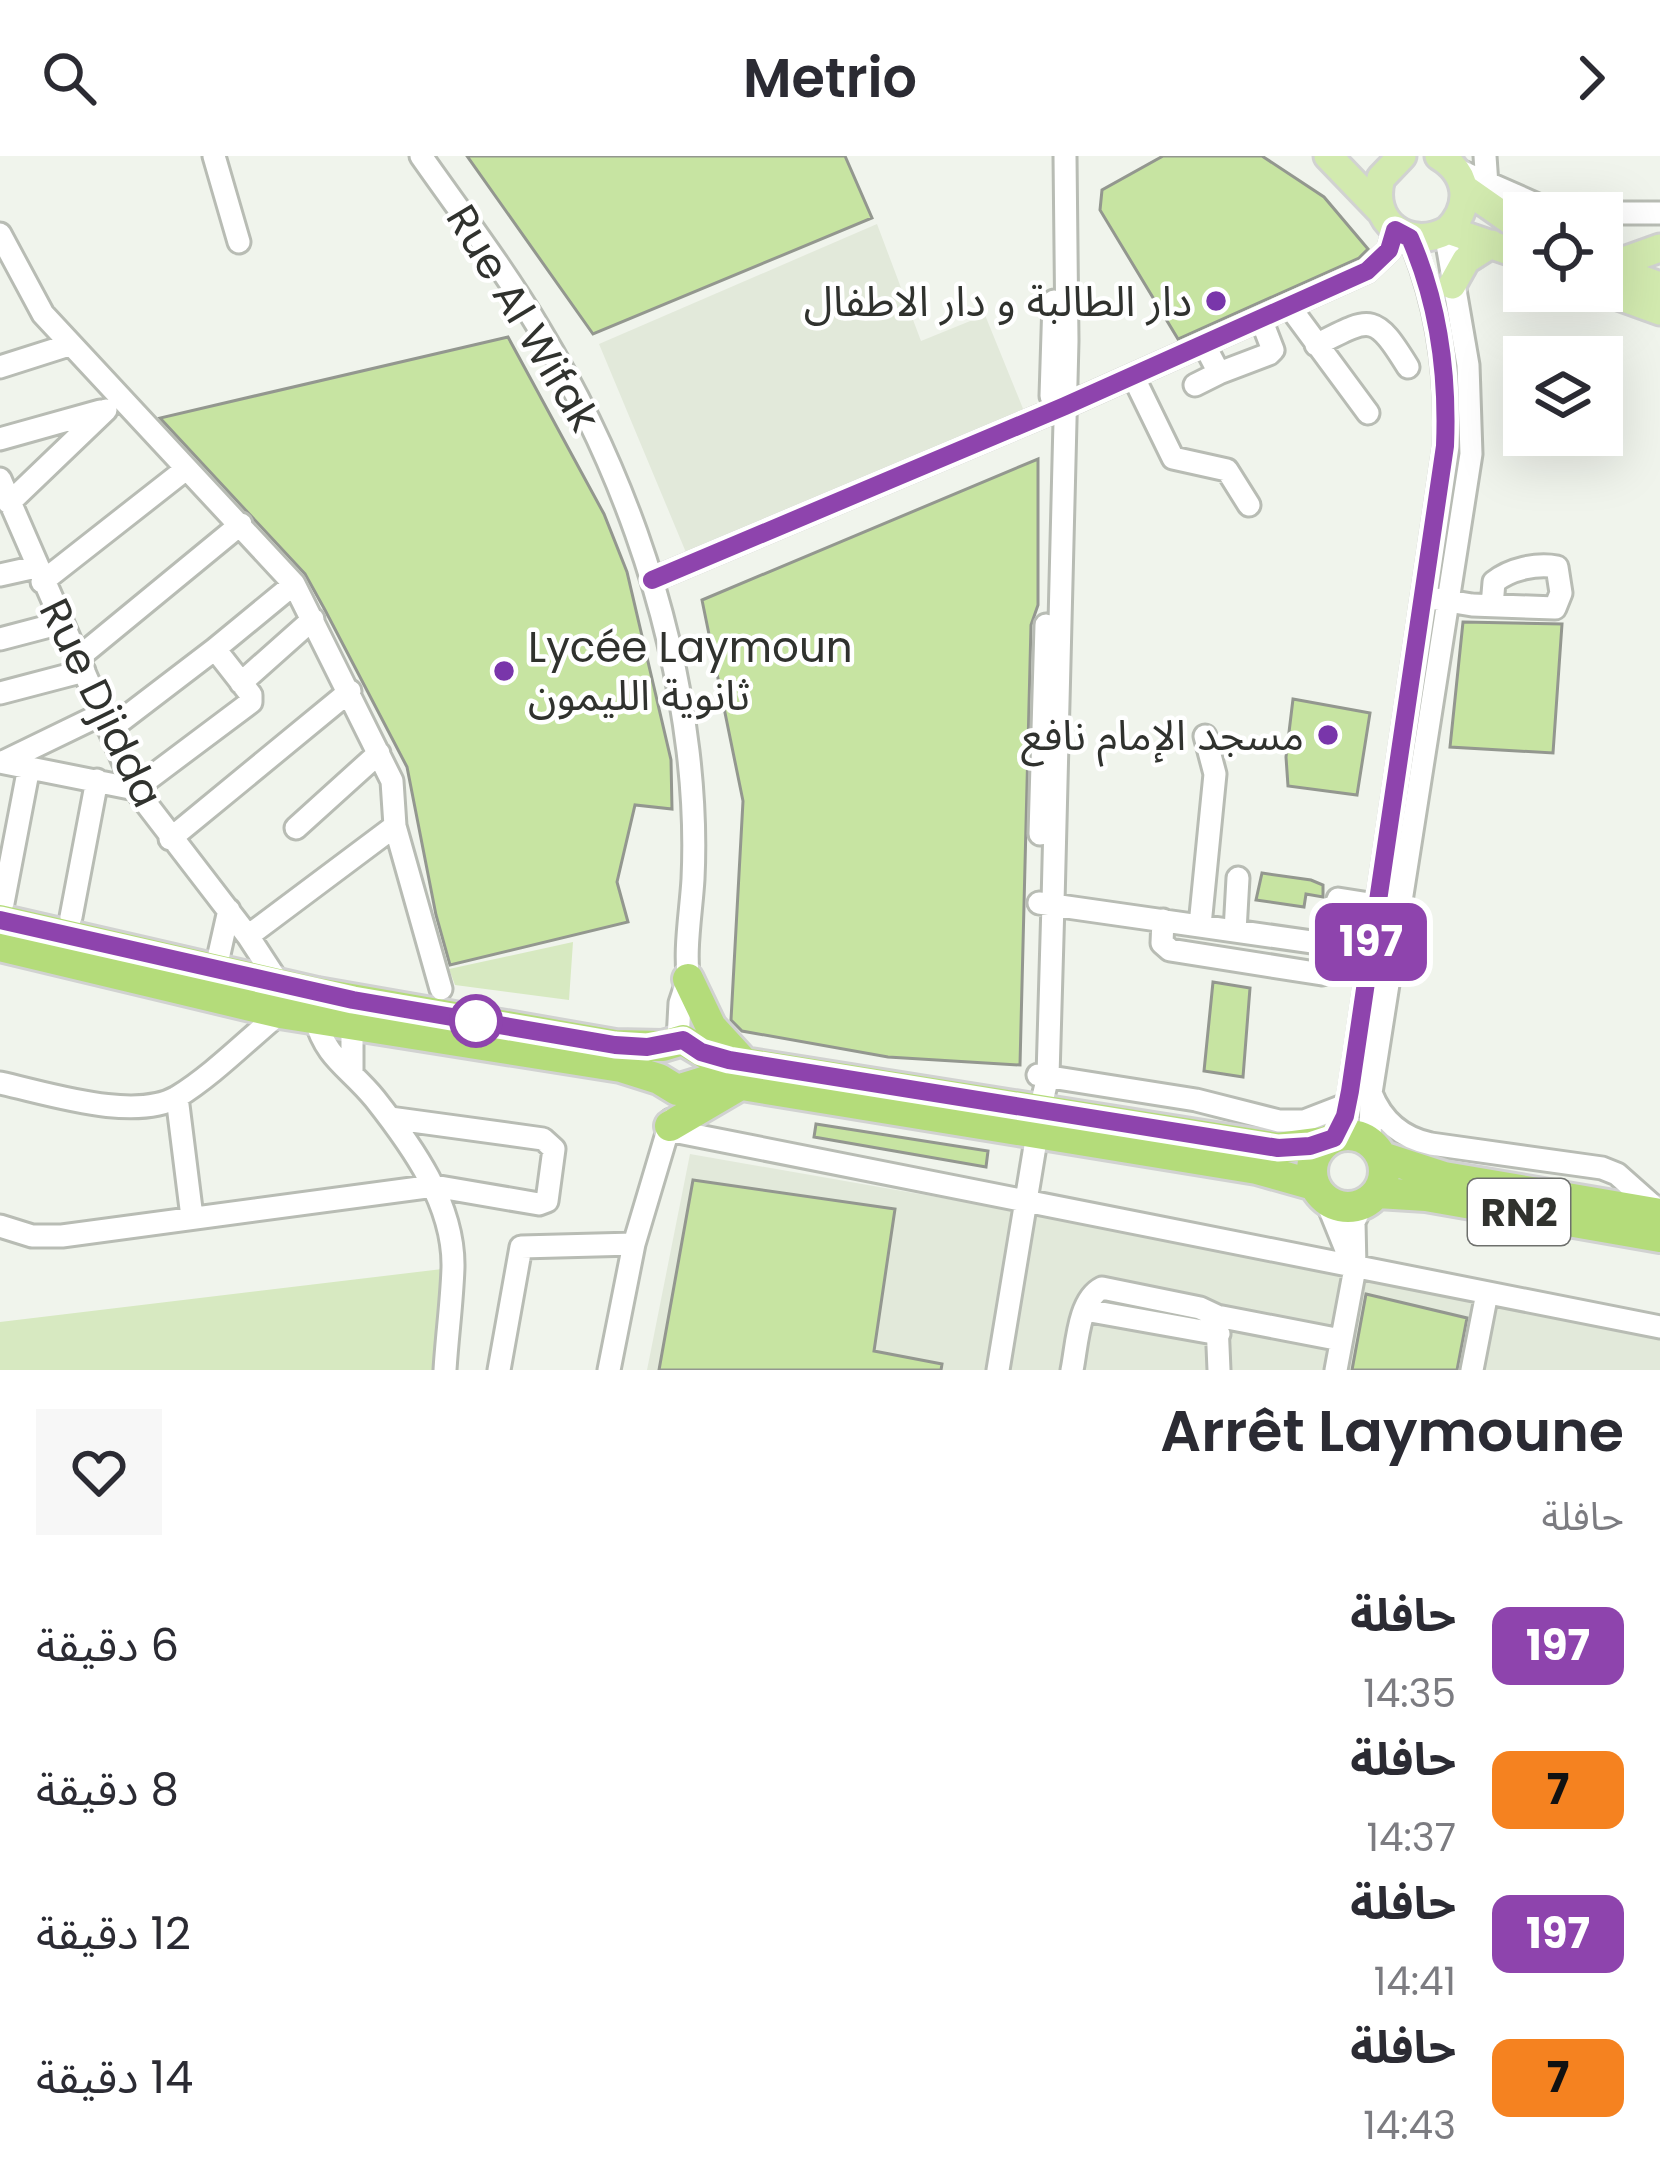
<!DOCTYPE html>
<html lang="ar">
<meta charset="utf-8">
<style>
body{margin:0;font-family:Poppins,"Noto Sans Arabic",sans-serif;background:#f7f7f7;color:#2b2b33;direction:rtl;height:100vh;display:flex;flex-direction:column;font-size:45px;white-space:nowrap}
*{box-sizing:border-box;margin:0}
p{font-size:39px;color:#7c7c81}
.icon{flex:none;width:66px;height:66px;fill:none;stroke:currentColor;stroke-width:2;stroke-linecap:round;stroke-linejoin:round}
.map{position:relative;height:1214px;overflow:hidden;direction:ltr}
.details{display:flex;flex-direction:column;background:#fff;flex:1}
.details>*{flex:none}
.badge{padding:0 24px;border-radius:18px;font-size:42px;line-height:78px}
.fabs{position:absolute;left:1503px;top:36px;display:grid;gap:24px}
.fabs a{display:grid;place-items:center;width:120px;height:120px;border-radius:0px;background:#fff;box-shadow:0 12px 48px #0002;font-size:60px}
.map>.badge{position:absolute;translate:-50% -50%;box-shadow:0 0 0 6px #fff}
.round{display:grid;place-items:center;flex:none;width:126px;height:126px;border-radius:0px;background:#f7f7f7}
.headline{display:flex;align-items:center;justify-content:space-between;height:204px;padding:0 36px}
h1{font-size:57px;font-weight:600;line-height:90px}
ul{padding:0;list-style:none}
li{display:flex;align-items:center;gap:36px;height:144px;padding:0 36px}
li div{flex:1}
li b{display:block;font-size:45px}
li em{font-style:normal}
li .badge{min-width:132px;font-weight:700;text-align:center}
header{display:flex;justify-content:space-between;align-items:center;height:156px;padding:0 36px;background:#fff;font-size:54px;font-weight:600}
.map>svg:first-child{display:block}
</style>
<header><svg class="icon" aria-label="forward" viewBox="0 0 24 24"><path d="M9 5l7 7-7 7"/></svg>Metrio<svg class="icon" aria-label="search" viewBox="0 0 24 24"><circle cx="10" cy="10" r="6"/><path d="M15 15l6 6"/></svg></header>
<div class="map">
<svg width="1660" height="1214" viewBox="0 0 1660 1214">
<rect width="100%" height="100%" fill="#f0f4ec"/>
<path fill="#e2e9da" d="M877 68 921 185 985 159 1026 260 690 406 599 188Z
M690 998 1660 1167V1214H647Z"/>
<path fill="#d7e9c1" d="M573 786 569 844 455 829 449 813Z
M459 1111 448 1214H0V1166Z"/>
<path fill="#c7e4a2" stroke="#93978f" stroke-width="3" d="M467 0H845L872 62 593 178Z
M1163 0H1262L1324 41 1368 93 1359 102 1178 183 1100 54 1102 34Z
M508 181 604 358 627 416 671 604 672 653 635 649 617 726 628 766 450 809 436 759 407 611 325 454 305 418 160 262Z
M1038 303V449L1031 469 1020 909 888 901 742 875 731 864 743 645 702 444Z
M1463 466 1562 468 1553 597 1450 591Z
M1293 543 1370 557 1357 639 1288 630 1286 601Z
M1262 717 1311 724 1323 729V741L1306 738 1304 751 1256 744Z
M1213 826 1250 832 1243 921 1204 915Z
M816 968 988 995 986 1011 814 981Z
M693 1024 895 1053 874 1195 942 1208 941 1214H659Z
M1366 1138 1467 1162 1457 1214H1352Z"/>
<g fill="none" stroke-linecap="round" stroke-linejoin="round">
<defs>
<path id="minor" d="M214 0 239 86
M421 0C461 57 504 113 540 174 617 302 670 446 688 595 693 637 695 681 693 723 691 758 683 798 690 833
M1485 0 1487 29
M1456 13 1540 50 1582 57
M1602 57H1660
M0 78 43 158 294 428 392 625 395 670 441 833
M1289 150 1368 257
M1204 188 1219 217 1269 198 1273 194 1261 163
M1316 189C1371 161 1374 156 1408 211
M0 211 69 189
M1133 220 1173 302 1227 314 1249 349
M1195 229 1219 217
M1051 240 1054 145
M0 283 100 255
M0 323 135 633 248 780 280 829
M9 347 106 254
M0 419 36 411
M652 424 1065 250 1367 115 1389 94 1395 74
M42 426 186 313
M1436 443 1472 449 1555 452 1561 437 1557 411C1537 407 1510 413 1494 426L1492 450
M0 483 61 467
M78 502 241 368
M241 527 313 463
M0 537 84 515
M109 574 215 493
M0 606 135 633 251 546V539L215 493 294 428
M3 606 102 558
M296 672 379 597
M1040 678 1046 469
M170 683 350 535
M1338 743 1376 749
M3 747 29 611
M1039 747 1382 796
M71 761 97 624
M1163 764 1162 787 1170 794 1322 818 1333 814 1336 789
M1200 769 1215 618 1205 580
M1235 775 1238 722
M248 780 395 670
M215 816 229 754
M315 862C326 903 349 911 375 943 412 990 454 1048 453 1111 452 1145 447 1180 445 1214
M678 884 680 847 688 823
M352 915V868
M1038 919 1196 944 1279 965H1304L1348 948
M0 927C47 937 134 966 177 941 213 919 247 884 280 857
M1371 937C1382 965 1402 982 1431 988L1602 1012 1617 1018 1659 1055
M177 941 192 1061
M1040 954 1048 920 1053 747 1067 185 1065 0
M668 974 1660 1171
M1334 981 1345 960 1350 936 1445 290C1448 218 1438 148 1410 82
M1370 986 1371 937 1471 298 1468 209 1445 76
M1326 1044 1349 1101
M0 1070 32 1080H62L434 1030 539 1048 547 1045 554 993 543 983 390 962
M1085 1154 1219 1178
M1217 1167 1219 1214
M499 1214 521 1091 634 1088
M609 1214 634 1088 671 964
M998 1214 1037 978
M1072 1214C1077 1190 1078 1144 1102 1132L1200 1152 1217 1160 1341 1184
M1336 1214 1355 1112 1354 1066 1362 1049
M1472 1214 1487 1137"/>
<path id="major" d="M1328 0 1379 53
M1402 0 1381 22C1368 66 1409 96 1448 74 1472 50 1469 18 1439 0
M1464 32 1524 74
M1448 74 1524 100
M1602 109 1660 130
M1607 111 1660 92
M1452 129 1466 104 1491 88
M1602 134 1660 155"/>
<path id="highway" d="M0 764 317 837 615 889 663 890 683 884 708 899 744 907 1278 992 1325 986
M0 790 280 857 621 911 659 923 677 934 703 926H724L1257 1013 1314 1029
M688 823 711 871 744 907
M670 970 740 929
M1312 1015a36 36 0 1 1 72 0a36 36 0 1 1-72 0Z
M1382 1001 1444 1021 1660 1058
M1378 1037 1426 1040 1660 1081"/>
</defs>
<use href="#minor" stroke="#b8bcb4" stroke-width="27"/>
<use href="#major" stroke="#d1d2d1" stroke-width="33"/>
<use href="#highway" stroke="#d1d2d1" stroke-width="36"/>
<use href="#minor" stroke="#fff" stroke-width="21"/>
<use href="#major" stroke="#d2eaaf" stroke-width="27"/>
<use href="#highway" stroke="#b4dc7a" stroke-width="30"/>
</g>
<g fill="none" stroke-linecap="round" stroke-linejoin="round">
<defs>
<path id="line" d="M0 764 353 844 615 889 647 891 683 884 701 896 729 904 1278 992 1310 990 1334 982 1345 960 1350 935 1445 290C1448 218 1439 148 1410 82L1395 74 1389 94 1367 115 1065 250 652 424"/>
</defs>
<use href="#line" stroke="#fff" stroke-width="27"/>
<use href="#line" stroke="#8e44ad" stroke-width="18"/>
</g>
<g fill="#7936aa" stroke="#fff" stroke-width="4.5">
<circle cx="1216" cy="145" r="12"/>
<circle cx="504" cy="515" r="12"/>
<circle cx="1328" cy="579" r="12"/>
</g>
<circle fill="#fff" stroke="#8e44ad" stroke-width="6" cx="476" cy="865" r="24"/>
<g text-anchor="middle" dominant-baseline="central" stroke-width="9" stroke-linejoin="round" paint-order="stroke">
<rect fill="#fff" stroke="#6e706d" stroke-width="3" x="1468" y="1023" width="102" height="66" rx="9"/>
<g font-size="39" font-weight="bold" fill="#30322e">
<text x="1519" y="1056">RN2</text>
</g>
<g font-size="42" fill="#30322e" stroke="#fff" text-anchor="end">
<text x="1192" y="145">دار الطالبة و دار الاطفال</text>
<text x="528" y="491" text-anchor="start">Lycée Laymoun<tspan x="528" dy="48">ثانوية الليمون</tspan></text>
<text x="1304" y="579">مسجد الإمام نافع</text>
</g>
<g font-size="42" fill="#30322e" stroke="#fff">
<text transform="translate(523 162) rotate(59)">Rue Al Wifak</text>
<text transform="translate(101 547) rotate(64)">Rue Djidda</text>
</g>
</g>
</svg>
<div class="fabs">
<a><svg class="icon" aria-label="locate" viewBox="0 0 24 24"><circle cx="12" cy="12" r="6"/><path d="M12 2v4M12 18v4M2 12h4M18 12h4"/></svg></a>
<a><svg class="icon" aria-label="layers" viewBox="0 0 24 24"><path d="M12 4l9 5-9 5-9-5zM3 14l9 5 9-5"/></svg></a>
</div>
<b class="badge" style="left:1371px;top:786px;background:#8e44ad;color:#fff">197</b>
</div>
<section class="details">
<div class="headline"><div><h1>Arrêt Laymoune</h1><p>حافلة</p></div><a class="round"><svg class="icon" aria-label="heart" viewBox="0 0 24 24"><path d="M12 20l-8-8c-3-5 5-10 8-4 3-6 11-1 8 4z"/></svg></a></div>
<ul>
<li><span class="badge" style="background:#8e44ad;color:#fff">197</span><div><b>حافلة</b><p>14:35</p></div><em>6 دقيقة</em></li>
<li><span class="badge" style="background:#f58220;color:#111">7</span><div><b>حافلة</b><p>14:37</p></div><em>8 دقيقة</em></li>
<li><span class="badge" style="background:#8e44ad;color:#fff">197</span><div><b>حافلة</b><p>14:41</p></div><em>12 دقيقة</em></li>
<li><span class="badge" style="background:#f58220;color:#111">7</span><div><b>حافلة</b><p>14:43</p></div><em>14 دقيقة</em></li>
</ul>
</section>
